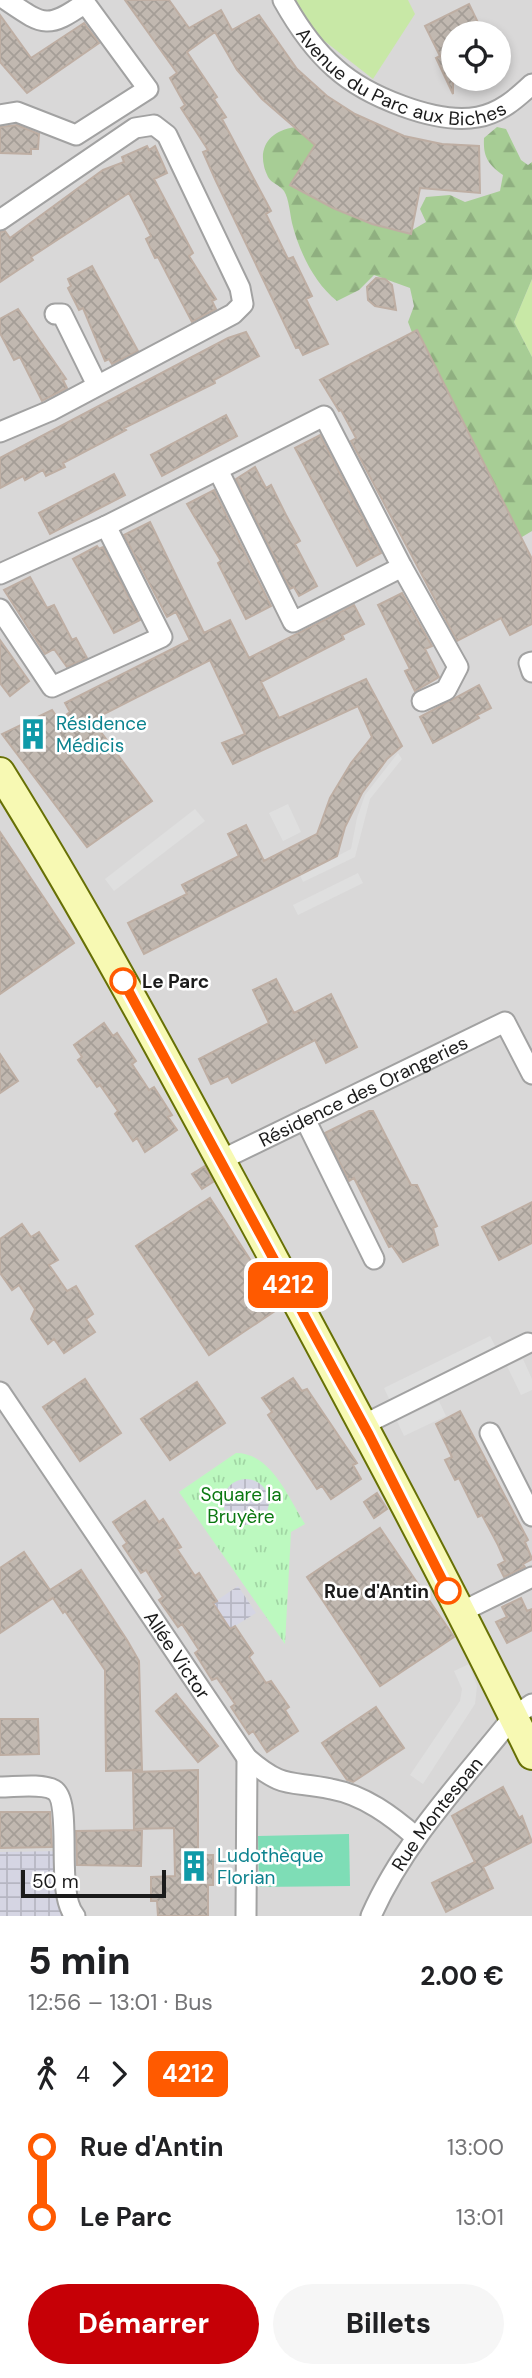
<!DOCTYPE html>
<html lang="fr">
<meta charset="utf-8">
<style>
body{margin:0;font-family:"DM Sans",sans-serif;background:#f6f6f6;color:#202124;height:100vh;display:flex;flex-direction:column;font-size:26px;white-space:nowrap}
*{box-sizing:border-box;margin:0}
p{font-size:23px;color:#757577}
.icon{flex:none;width:38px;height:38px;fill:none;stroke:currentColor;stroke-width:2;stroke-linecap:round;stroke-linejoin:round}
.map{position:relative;height:1916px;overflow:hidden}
.details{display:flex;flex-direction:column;background:#fff;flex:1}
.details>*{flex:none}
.badge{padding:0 14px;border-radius:10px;font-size:24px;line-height:46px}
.controls{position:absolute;left:441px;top:21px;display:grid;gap:14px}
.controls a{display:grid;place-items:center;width:70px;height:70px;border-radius:50%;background:#fff;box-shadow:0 4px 10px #0003;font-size:35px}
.scale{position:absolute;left:21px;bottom:18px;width:145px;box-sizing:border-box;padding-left:7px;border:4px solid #1b1b1b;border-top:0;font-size:19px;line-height:24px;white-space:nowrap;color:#1b1b1b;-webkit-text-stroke:5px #fff;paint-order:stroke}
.map>.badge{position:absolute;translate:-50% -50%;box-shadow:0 0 0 4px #fff}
.legs{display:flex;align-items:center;gap:10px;height:77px;padding:0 28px;font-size:23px}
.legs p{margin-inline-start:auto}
.headline{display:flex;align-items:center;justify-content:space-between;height:119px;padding:0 28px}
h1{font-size:38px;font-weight:800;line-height:52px}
.primary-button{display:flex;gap:14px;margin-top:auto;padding:14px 28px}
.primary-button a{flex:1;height:80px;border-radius:42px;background:#c60006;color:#fff;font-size:28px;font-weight:800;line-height:80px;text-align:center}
.primary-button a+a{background:#f6f6f6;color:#202124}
ul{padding:0 28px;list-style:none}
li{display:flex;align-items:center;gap:24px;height:70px;font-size:26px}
li i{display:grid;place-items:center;width:10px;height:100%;margin:0 9px;background:currentColor}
li i::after{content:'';width:18px;height:18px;margin:-9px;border:5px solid;border-radius:50%;background:#fff}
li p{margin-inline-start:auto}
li:first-child i{background:linear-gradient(#0000 50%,currentColor 0)}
li:last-child i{background:linear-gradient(currentColor 50%,#0000 0)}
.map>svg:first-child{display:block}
</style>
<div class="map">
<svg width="532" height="1916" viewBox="0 0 532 1916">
<defs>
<pattern id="forest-firs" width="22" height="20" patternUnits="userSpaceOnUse" patternTransform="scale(1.75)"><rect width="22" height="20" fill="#a7cd95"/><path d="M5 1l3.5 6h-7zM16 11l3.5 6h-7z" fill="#8faf80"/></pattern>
<pattern id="park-tufts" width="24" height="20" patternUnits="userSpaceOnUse" patternTransform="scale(1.75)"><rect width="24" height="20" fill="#bcf9bf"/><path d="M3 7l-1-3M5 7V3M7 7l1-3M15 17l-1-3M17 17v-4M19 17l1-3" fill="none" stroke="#a1d5a4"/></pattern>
<pattern id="plaza-grid" width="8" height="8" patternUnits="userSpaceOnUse" patternTransform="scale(1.75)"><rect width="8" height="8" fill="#d5d5e3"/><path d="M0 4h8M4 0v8" fill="none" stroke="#b6b6c2"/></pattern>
<pattern id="building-cross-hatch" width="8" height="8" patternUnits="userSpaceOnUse" patternTransform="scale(1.75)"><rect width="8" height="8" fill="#c1b8b0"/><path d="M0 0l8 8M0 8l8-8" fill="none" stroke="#a59e97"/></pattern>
</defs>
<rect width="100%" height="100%" fill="#ede9e1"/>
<path fill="#d9d8d8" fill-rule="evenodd" d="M0 0H532V1916H0ZM453 33H499V79H453Z"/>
<path fill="#c8e8a6" d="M295 0H408L415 14 373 79 309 29Z
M532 279V357L514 322Z"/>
<path fill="url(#forest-firs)" d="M295 127 308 134 316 148 409 232 426 222 420 209 426 197 450 195 465 202 500 191 503 175C488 164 483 157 484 138L497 127 506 129 521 160 528 165 532 162V279L514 322 532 357V531L522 537 494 524 439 403 408 322 414 306 410 288 374 275 359 290 337 301C314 283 299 251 292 223 290 214 289 199 284 191 280 185 271 183 268 177 255 150 268 131 295 127Z"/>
<path fill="url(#park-tufts)" d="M236 1453C271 1453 288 1497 305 1524L291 1532 285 1644 179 1492Z"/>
<path fill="#7eddb6" d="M349 1834 350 1886 259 1887 258 1836Z"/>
<path fill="#dfdfdf" d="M398 753 402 759 370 799 355 857 303 882 300 875 351 849 357 818 365 795Z
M288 804 301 832 283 841 269 813Z
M195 809 205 821 114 891 105 879Z
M358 873 363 883 298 915 293 905Z
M490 1336 498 1352 392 1405 384 1388Z
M523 1359 532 1379V1390L521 1395 507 1366Z
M439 1401 446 1416 404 1436 397 1421Z
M469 1664 477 1686 475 1704 423 1784 410 1775 460 1701 462 1689 454 1671Z"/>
<path fill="url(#plaza-grid)" d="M223 1502a23 23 0 1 1 46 0a23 23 0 1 1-46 0Z
M238 1586 256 1613 230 1629 213 1603Z
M63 1851 69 1916H0V1852Z"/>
<path fill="url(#building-cross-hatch)" stroke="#beaea3" stroke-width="2" d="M125 0H169L189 28 221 10 232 30 259 15 297 69 327 96 355 114 404 136 442 144 479 146 480 193 420 188 411 234 372 224 333 208 290 185 315 145 262 99 237 70 215 32 187 52 217 97 214 99 226 117 222 119 271 211 266 214 288 259 293 257 312 296 306 299 328 344 303 355 299 347 296 348 215 179 203 152 208 150 181 108 185 105 170 78 177 73Z
M469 4 483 33H453V94L436 58 440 56 425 26Z
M0 15 31 58 84 23 99 43 27 93 0 62Z
M17 125 39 134 38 149H31V154L0 153V127Z
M147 146 149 150 155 146 167 173 154 179 193 253 189 256 216 299 212 301 216 309 192 322 158 257 155 258 146 239 151 236 129 193 31 257 33 260 0 282V232L5 231 10 238 103 170 124 162 122 157Z
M92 266 138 351 112 364 109 359 105 361 83 308 79 310 68 288 71 286 68 279Z
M376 278 385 279 392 285 396 310 375 306 368 300 367 287Z
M18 309 66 379 63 380 67 388 42 401 20 357 14 360 0 333V319Z
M417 330 532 559V624L510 635 501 618 457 641 351 441 356 438 341 410 339 411 320 380Z
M246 332 259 356 214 380 215 383 124 428 126 430 63 463 65 467 46 476 43 470 25 480 23 476 0 488V458L228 338Z
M226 415 237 436 162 476 151 455Z
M320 435 381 553 357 566 295 448Z
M255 467 266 488 271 485 286 515 300 541 295 544 317 586 299 596 294 587 290 589 236 479Z
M114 474 125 495 50 534 39 513Z
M214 490 271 606 246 619 218 563 221 561 187 504Z
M150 522 204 633 230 620 249 658 354 605 364 624 342 635 344 639 261 682 279 718 366 679 402 746 387 759 362 793 345 827 337 856 144 954 128 923 187 894 182 885 239 856 228 834 246 825 264 861 317 834 330 798 351 763 372 737 358 706 233 764 222 743 245 734 210 660 92 720 152 801 87 847 2 734 52 710 59 720 70 712 65 703 190 640 176 612 167 617 124 535Z
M97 546 99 549 103 547 140 620 114 633 73 559Z
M30 577 47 608 54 605 72 640 76 638 87 658 67 667 54 649 45 654 4 590Z
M402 593 432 646 425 649 439 677 415 691 405 671 410 669 378 605Z
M0 640 29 681 10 696 0 683Z
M479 685 491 708 477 715 479 718 433 743 420 717Z
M0 832 74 943 0 994Z
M276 979 294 1013 331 994 357 1047 326 1063 315 1040 232 1083 228 1076 211 1084 199 1059 269 1023 253 990Z
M104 1023 113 1036 117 1033 136 1061 132 1064 149 1090 154 1087 172 1115 168 1117 177 1130 145 1152 137 1138 133 1141 115 1114 118 1111 100 1085 97 1087 78 1060 82 1057 74 1045Z
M0 1054 18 1081 0 1093Z
M369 1111H373L411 1185H417L437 1226 433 1228 438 1245 403 1262 392 1246 389 1247 354 1178 349 1181 325 1133Z
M205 1166 213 1182 202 1189 192 1174Z
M210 1198 281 1307 209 1355 136 1246Z
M532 1202V1243L499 1260 482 1227Z
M22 1224 31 1237 39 1232 58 1260 49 1265 67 1291 76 1286 93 1314 86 1319 95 1332 64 1353 54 1339 48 1344 31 1319 35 1309 19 1285 12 1290 0 1273V1239Z
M293 1378 302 1391 307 1389 357 1463 353 1465 361 1479 331 1499 322 1486 317 1489 268 1415 272 1412 262 1398Z
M85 1379 121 1433 80 1461 43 1407Z
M197 1382 225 1423 170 1460 141 1419Z
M460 1411 528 1540 525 1542 532 1559 523 1564 525 1567 504 1577 498 1565 505 1561 498 1545 482 1515 478 1517 459 1478 455 1480 445 1460 452 1457 436 1424Z
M377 1493 387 1509 374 1518 364 1502Z
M145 1501 159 1522 163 1519 181 1547 177 1549 195 1576 199 1573 217 1601 213 1603 230 1629 235 1626 253 1653 249 1657 266 1683 271 1681 289 1707 285 1710 298 1731 267 1752 253 1731 249 1734 231 1707 235 1704 217 1678 212 1680 195 1653 199 1650 182 1624 178 1627 159 1600 163 1597 146 1570 141 1573 123 1546 127 1543 113 1522Z
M380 1528 454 1637 380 1686 307 1577Z
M24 1552 50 1590 81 1570 127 1640 139 1661 142 1770 106 1771 105 1670 65 1611 63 1613 53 1598 0 1633V1568Z
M521 1598 527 1611 532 1609V1630L507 1643 496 1622 507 1617 502 1607Z
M176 1694 218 1746 198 1762 156 1711Z
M376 1707 404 1748 353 1782 347 1780 322 1743Z
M0 1719H38L39 1754 0 1755Z
M198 1770V1855H213V1885H208V1916H158L157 1901H151V1877L175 1876 174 1828 134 1829 133 1772Z
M503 1787 519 1818 522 1816 532 1842 483 1867 493 1888 446 1912 432 1883 475 1862 452 1816Z
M0 1812H50L52 1847 0 1848Z
M142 1830 141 1866 77 1865 76 1831Z"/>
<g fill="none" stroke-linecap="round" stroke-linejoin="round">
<defs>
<g id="street">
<path id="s1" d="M283 0C297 25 313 49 335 68 366 96 436 125 478 117 500 113 516 99 532 84"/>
<path d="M0 115 17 112 76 135 148 89 85 3C47 30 43 25 6 0"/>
<path d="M0 220 135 128 154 125 167 135 240 288 243 304 233 314 50 411 0 432"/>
<path d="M55 314H62L97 385"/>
<path d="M106 526 324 416 402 567 293 622 218 470"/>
<path d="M402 567 458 667 446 690 422 701"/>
<path d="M0 574 106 526 162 637 52 687 0 609"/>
<path d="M532 662 529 663 532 672"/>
<path d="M305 1119 374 1259"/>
<path id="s2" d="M221 1160 505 1022 532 1074"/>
<path id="s3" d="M0 1392 247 1758C284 1790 289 1780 331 1789 364 1795 392 1816 416 1837"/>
<path d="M363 1425 528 1343"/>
<path d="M490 1433 532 1516"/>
<path d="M459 1613 532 1577"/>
<path d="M0 1787C15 1787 42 1783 54 1790 74 1802 54 1892 75 1916"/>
<path d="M246 1916 247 1758"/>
<path id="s4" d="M371 1916C404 1841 463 1780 513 1717L532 1704"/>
</g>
<path id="secondary" d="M0 772C94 923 177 1080 262 1237 354 1408 447 1580 532 1755"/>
</defs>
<use href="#street" stroke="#a2a2a2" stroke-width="23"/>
<use href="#secondary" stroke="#677005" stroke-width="32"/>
<use href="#street" stroke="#fff" stroke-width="19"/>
<use href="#secondary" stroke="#f7f9b3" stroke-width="28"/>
</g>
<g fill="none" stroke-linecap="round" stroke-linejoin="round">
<defs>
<path id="line-1" d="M123 981 369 1435 448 1591"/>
</defs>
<use href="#line-1" stroke="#fff" stroke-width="16"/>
<use href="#line-1" stroke="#ff5a00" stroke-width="10"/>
</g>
<defs>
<symbol id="building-bare" viewBox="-9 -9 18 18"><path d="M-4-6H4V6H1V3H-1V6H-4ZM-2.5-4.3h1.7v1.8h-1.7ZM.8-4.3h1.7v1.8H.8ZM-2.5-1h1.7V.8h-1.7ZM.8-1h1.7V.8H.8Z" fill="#0f9aa8" stroke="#fff" stroke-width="2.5" paint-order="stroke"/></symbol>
</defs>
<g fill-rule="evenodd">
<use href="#building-bare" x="11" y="712" width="44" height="44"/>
<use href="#building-bare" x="172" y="1844" width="44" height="44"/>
</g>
<g fill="#fff" stroke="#ff5a00" stroke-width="3.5">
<circle cx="123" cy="981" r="12"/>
<circle cx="448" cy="1591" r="12"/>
</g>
<g text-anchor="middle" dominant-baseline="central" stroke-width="5" stroke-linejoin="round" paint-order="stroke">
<g font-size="19" fill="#1b1b1b" stroke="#fff">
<text stroke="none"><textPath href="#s1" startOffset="152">Avenue du Parc aux Biches</textPath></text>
<text stroke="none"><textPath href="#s2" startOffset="158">Résidence des Orangeries</textPath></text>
<text stroke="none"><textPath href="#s3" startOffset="317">Allée Victor</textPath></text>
<text stroke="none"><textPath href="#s4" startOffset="122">Rue Montespan</textPath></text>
</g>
<g font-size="19" fill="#0d838f" stroke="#fff" text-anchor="start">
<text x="56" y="723">Résidence<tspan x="56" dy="22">Médicis</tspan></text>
<text x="217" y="1855">Ludothèque<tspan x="217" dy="22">Florian</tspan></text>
</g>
<g font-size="19" font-weight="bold" fill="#1b1b1b" stroke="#fff" text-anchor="start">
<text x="142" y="981">Le Parc</text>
<text x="429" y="1591" text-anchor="end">Rue d'Antin</text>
</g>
<g font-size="19" fill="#0b7811" stroke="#fff">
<text x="241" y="1494">Square la<tspan x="241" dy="22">Bruyère</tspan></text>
</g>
</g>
</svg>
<div class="controls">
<a><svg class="icon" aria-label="locate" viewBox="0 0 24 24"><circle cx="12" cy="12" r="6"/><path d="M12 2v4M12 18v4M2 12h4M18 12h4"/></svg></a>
</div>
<div class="scale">50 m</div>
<b class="badge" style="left:288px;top:1285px;background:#ff5a00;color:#fff">4212</b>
</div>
<section class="details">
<div class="headline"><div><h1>5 min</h1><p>12:56 – 13:01 · Bus</p></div><b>2.00 €</b></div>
<div class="legs"><svg class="icon" aria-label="walk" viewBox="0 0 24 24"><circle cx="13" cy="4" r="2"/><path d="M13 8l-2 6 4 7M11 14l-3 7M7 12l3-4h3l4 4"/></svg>4<svg class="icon" aria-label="forward" viewBox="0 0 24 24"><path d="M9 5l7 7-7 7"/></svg><b class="badge" style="background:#ff5a00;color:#fff">4212</b></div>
<ul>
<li><i style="color:#ff5a00"></i><b>Rue d'Antin</b><p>13:00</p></li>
<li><i style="color:#ff5a00"></i><b>Le Parc</b><p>13:01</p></li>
</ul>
<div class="primary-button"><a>Démarrer</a><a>Billets</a></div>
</section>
